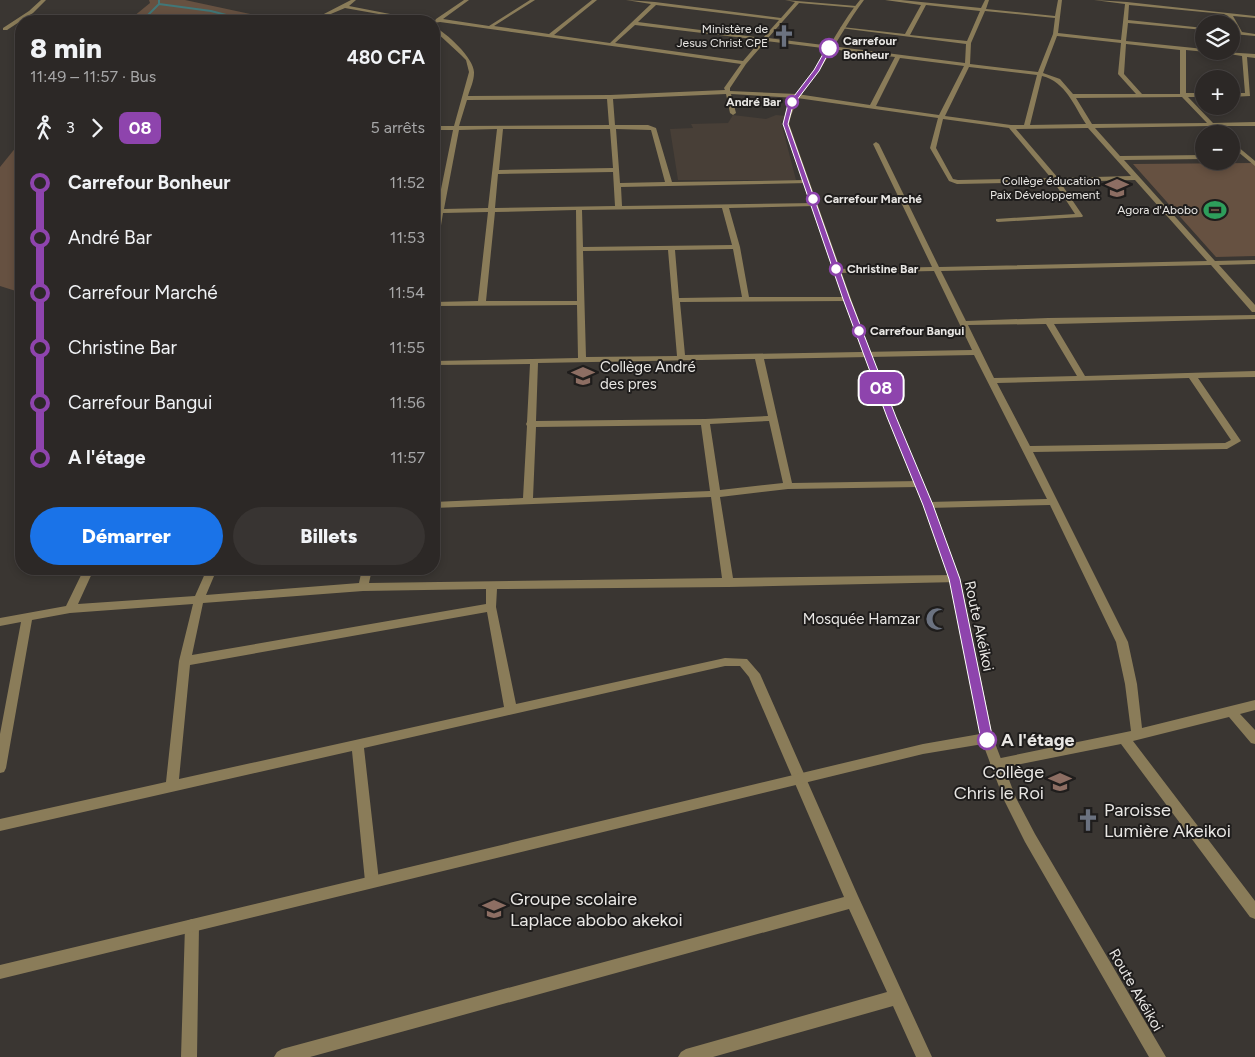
<!DOCTYPE html>
<html lang="fr">
<meta charset="utf-8">
<style>
body{margin:0;font-family:Figtree,sans-serif;background:#383432;color:#f1f3f6;height:100vh;display:flex;flex-direction:column;font-size:19px;white-space:nowrap}
*{box-sizing:border-box;margin:0}
p{font-size:16px;color:#a6a6a7}
.icon{flex:none;width:28px;height:28px;fill:none;stroke:currentColor;stroke-width:2;stroke-linecap:round;stroke-linejoin:round}
.map{position:relative;flex:1;overflow:hidden}
.details{position:absolute;left:15px;top:15px;width:425px;height:560px;display:flex;flex-direction:column;background:#2c2826;border-radius:20px;box-shadow:0 2px 8px #0003,0 0 0 1px #484443}
.details>*{flex:none}
.badge{padding:0 10px;border-radius:8px;font-size:18px;line-height:32px}
.fabs{position:absolute;left:1195px;top:15px;display:grid;gap:10px}
.fabs a{display:grid;place-items:center;width:45px;height:45px;border-radius:50%;background:#2c2826;box-shadow:0 2px 8px #0003,0 0 0 1px #484443;font-size:25px}
.map>.badge{position:absolute;translate:-50% -50%;box-shadow:0 0 0 2px #fff}
.legs{display:flex;align-items:center;gap:8px;height:55px;padding:0 15px;font-size:16px}
.legs p{margin-inline-start:auto}
.summary{display:flex;align-items:center;justify-content:space-between;height:85px;padding:0 15px}
h1{font-size:28px;font-weight:800;line-height:38px}
.cta{display:flex;gap:10px;margin-top:auto;padding:10px 15px}
.cta a{flex:1;height:58px;border-radius:30px;background:#1a73e8;color:#fff;font-size:20px;font-weight:800;line-height:58px;text-align:center}
.cta a+a{background:#383432;color:#f1f3f6}
ul{padding:0 15px;list-style:none}
li{display:flex;align-items:center;gap:18px;height:55px;font-size:19px}
li i{display:grid;place-items:center;width:8px;height:100%;margin:0 6px;background:currentColor}
li i::after{content:'';width:12px;height:12px;margin:-6px;border:4px solid;border-radius:50%;background:#2c2826}
li p{margin-inline-start:auto}
li:first-child i{background:linear-gradient(#0000 50%,currentColor 0)}
li:last-child i{background:linear-gradient(currentColor 50%,#0000 0)}
.map>svg:first-child{display:block}
</style>
<div class="map">
<svg width="1255" height="1057" viewBox="0 0 1255 1057">
<rect width="100%" height="100%" fill="#3a3632"/>
<path fill="#483f37" d="M733 115 766 119 776 115 786 116 781 122 796 180H678L670 129 693 128 691 124 728 123Z"/>
<path fill="#665141" d="M149 0H185L282 21H211L202 15 160 21H128L150 3Z
M21 141V295L19 292 0 286V167Z
M1253 163 1255 164V256L1216 257 1133 164Z"/>
<g fill="none" stroke-linecap="round" stroke-linejoin="round">
<path stroke="#417778" stroke-width="2" d="M159 4 211 11 249 21
M142 21 159 4V0"/>
<path stroke="#417778" stroke-width="2.5" d="M21 201V216"/>
<path fill="#8a7c59" fill-rule="evenodd" d="M41 0H46L33 13 7 30H3V28L29 11Z
M351 0H356L349 6 426 21H418L345 8 326 16 340 21 326 20 320 16Z
M464 0H469L443 19 489 26 530 0H535L494 26 549 34 592 0H597L554 35 610 43 651 4 626 0 655 2 781 18 795 2 785 0 856 6 858 8 799 3 768 38 965 63 966 44 840 28 842 27 905 34 921 5 885 0H901L981 8 985 0H989L986 9 1055 16 1058 0H1062L1058 33 1121 40 1125 4 1094 0 1127 2 1255 16V18L1233 16 1242 32 1255 34V36L1233 34V32H1237L1228 16 1224 14 1129 5 1128 20 1204 28V30L1128 23 1126 41 1204 49 1206 52 1186 50V93H1204V97H1188L1213 123 1255 122V126H1217L1224 134H1217L1210 126 1095 128 1120 156 1204 155V159L1124 160 1215 261 1255 260V264L1219 265 1255 305V312H1252L1211 265 941 271 966 321 1048 318 1255 315V319L1054 324 1085 376 1255 371V377L1198 378 1241 441 1227 449 1033 452 1128 642 1137 684 1142 728 1255 700V710L1240 714 1255 730V744L1251 743 1229 717 1133 741 1255 901V919L1250 917 1121 744 996 769 992 768 990 764 992 760 996 759 1131 731 1125 684 1116 642 1050 505 928 508 923 505 928 502 1047 499 974 355 764 359 792 483 919 481 924 484 919 487 788 489 720 497 733 578 955 575 959 576 960 579 959 582 728 587 497 589 496 607 516 704 725 658 747 659 760 674 858 896 932 1057H916L893 1006 713 1057H678L681 1052 686 1049 887 992 849 909 310 1057H274L277 1052 282 1049 844 897 749 677 740 666H725L364 748 379 881 377 886 372 887 367 886 365 881 352 751 0 831V819L166 782 179 661 193 604 70 613 32 620 6 768 4 772 0 773V734L21 622 0 626V618L66 606 84 569H94L78 604 195 596 207 569H217L206 595 359 583 362 569H372L369 583 722 578 711 497 434 508V502L523 498 527 426 526 424 527 422 530 364 434 365V361L578 358 577 305 434 306V302L478 301 488 212 443 213 438 244 434 246V227L437 213H434V209H437L453 130H434V126H454L469 72 466 60 461 55 434 30V27C446 32 475 59 474 73 474 81 470 89 468 96L610 95 725 90 724 88 741 64 440 22 434 23 436 19ZM656 5 779 20 763 38 638 22ZM926 5 980 11 967 41 910 35ZM985 11 1055 18 1053 34 1038 72 970 64 971 43ZM635 25 761 40 743 61 615 43ZM1057 36 1121 43 1118 74 1136 94H1073L1060 79 1043 73ZM766 41 895 57 870 105 797 94 730 91V88L746 64ZM1126 44 1180 50V94H1142L1124 74ZM900 58 964 66 939 115 876 106ZM969 67 1037 75 1024 125H1011L945 116ZM1042 76C1066 82 1074 106 1086 124L1030 125ZM726 94 730 113 733 115 736 113 731 94 797 98 938 118 930 148 949 181 957 184 1054 182 1075 214 996 219V221L998 222 1082 217 1083 216 1060 182 1135 180 1207 261 939 267 879 144 876 142 873 144 932 267 837 269 833 271 837 273 934 271 972 350 685 355 680 302 847 301 851 299 847 297H749L740 247 729 208 815 206 818 204 817 203 622 206 621 187 809 183V181L807 180 672 182 656 128 648 125H615L613 99ZM1182 97 1207 123 1092 124 1076 98ZM607 99 609 125 459 126 467 100ZM943 119 1009 128 1051 178 958 180 953 179 936 148ZM1088 128 1131 176 1058 178 1016 129ZM497 129 488 208 444 209 459 130ZM503 129H610L613 168 499 170ZM616 129 651 130 665 182 620 183ZM613 172 615 206 495 208 498 174ZM722 208 732 245 583 247 582 210ZM576 210 577 301H486L495 212ZM733 249 742 297 679 298 675 250ZM668 250 677 356 586 357 583 251ZM1046 324 1077 376 994 378 968 325ZM755 359 768 416 705 419 536 421 538 363ZM1189 378 1231 440 1225 443 1030 446 997 383ZM769 421 783 483 720 490 710 424ZM701 425 710 491 533 498 536 427ZM486 589V604L192 655 203 603 363 591ZM487 612 504 707 179 779 190 665Z
M1208 51 1255 54V58L1247 57 1250 96 1231 97V93H1245L1242 56Z
M1231 141 1255 161V166L1231 146Z
M192 919 197 921 199 926 197 1057H181L185 926 187 921Z"/>
<path fill="#8a7c59" fill-rule="evenodd" d="M860 0H864C849 20 837 42 824 63 811 84 794 99 789 124L851 299 895 417 933 505 960 579 993 738 1016 798 1035 834 1166 1057H1149L1025 842 1004 800 983 744 923 754 0 979V965L923 744 980 734 950 579 923 505 887 417 843 299 783 124C788 99 806 83 820 61 833 41 844 19 860 0Z"/>
</g>
<path fill="#8e44ad" stroke="#fff" d="M827 47 831 48 819 71 793 105 788 124 850 299 896 417 933 505 960 579 993 740 992 743H983L981 740 949 579 923 505 887 417 843 299 783 124 788 104 814 70Z"/>
<defs>
<symbol id="church-bare" viewBox="-9 -9 18 18"><path d="M-1.2-6h2.4v3.5h3.3v2.4h-3.3V6h-2.4V-.1h-3.3v-2.4h3.3Z" fill="#6b7280" stroke="#1f1d1c" stroke-width="2.5" paint-order="stroke"/></symbol>
<symbol id="school-bare" viewBox="-9 -9 18 18"><path d="M0-5L7-2L0 1L-7-2ZM-4 1L0 2.5L4 1V4Q0 6-4 4Z" fill="#8d6e63" stroke="#1f1d1c" stroke-width="2.5" paint-order="stroke"/></symbol>
<symbol id="stadium-bare" viewBox="-9 -9 18 18"><path d="M0-5a6.5 5 0 1 0 0 10a6.5 5 0 1 0 0-10ZM-3.5-1.8h7v3.6h-7Z" fill="#2e9e5b" stroke="#1f1d1c" stroke-width="2.5" paint-order="stroke"/></symbol>
<symbol id="mosque-bare" viewBox="-9 -9 18 18"><path d="M3.5-4.9A6 6 0 1 0 3.5 4.9A5 5 0 1 1 3.5-4.9Z" fill="#6b7280" stroke="#1f1d1c" stroke-width="2.5" paint-order="stroke"/></symbol>
</defs>
<g fill-rule="evenodd">
<use href="#church-bare" x="768" y="20" width="32" height="32"/>
<use href="#school-bare" x="1101" y="172" width="32" height="32"/>
<use href="#stadium-bare" x="1199" y="194" width="32" height="32"/>
<use href="#school-bare" x="567" y="360" width="32" height="32"/>
<use href="#mosque-bare" x="921" y="603" width="32" height="32"/>
<use href="#school-bare" x="1044" y="766" width="32" height="32"/>
<use href="#church-bare" x="1072" y="804" width="32" height="32"/>
<use href="#school-bare" x="478" y="893" width="32" height="32"/>
</g>
<g fill="#fff" stroke="#8e44ad" stroke-width="2.5">
<circle cx="829" cy="48" r="9"/>
<circle cx="792" cy="102" r="6"/>
<circle cx="813" cy="199" r="6"/>
<circle cx="836" cy="269" r="6"/>
<circle cx="859" cy="331" r="6"/>
<circle cx="987" cy="740" r="9"/>
</g>
<g text-anchor="middle" dominant-baseline="central" stroke-width="4" stroke-linejoin="round" paint-order="stroke">
<g font-size="12" fill="#e9e7e4" stroke="#1f1d1c" text-anchor="end">
<text x="768" y="29">Ministère de<tspan x="768" dy="14">Jesus Christ CPE</tspan></text>
<text x="1100" y="181">Collège éducation<tspan x="1100" dy="14">Paix Développement</tspan></text>
<text x="1198" y="210">Agora d'Abobo</text>
</g>
<g font-size="12" font-weight="bold" fill="#e9e7e4" stroke="#1f1d1c" text-anchor="start">
<text x="843" y="41">Carrefour<tspan x="843" dy="14">Bonheur</tspan></text>
<text x="781" y="102" text-anchor="end">André Bar</text>
<text x="824" y="199">Carrefour Marché</text>
<text x="847" y="269">Christine Bar</text>
<text x="870" y="331">Carrefour Bangui</text>
</g>
<g font-size="15" fill="#e9e7e4" stroke="#1f1d1c" text-anchor="start">
<text x="600" y="367">Collège André<tspan x="600" dy="17">des pres</tspan></text>
<text x="920" y="619" text-anchor="end">Mosquée Hamzar</text>
</g>
<g font-size="15" fill="#e9e7e4" stroke="#1f1d1c">
<text transform="translate(979 626) rotate(78)">Route Akéikoi</text>
<text transform="translate(1136 990) rotate(60)">Route Akéikoi</text>
</g>
<g font-size="18" font-weight="bold" fill="#e9e7e4" stroke="#1f1d1c" text-anchor="start">
<text x="1001" y="740">A l'étage</text>
</g>
<g font-size="18" fill="#e9e7e4" stroke="#1f1d1c" text-anchor="start">
<text x="1044" y="772" text-anchor="end">Collège<tspan x="1044" dy="21">Chris le Roi</tspan></text>
<text x="1104" y="810">Paroisse<tspan x="1104" dy="21">Lumière Akeikoi</tspan></text>
<text x="510" y="899">Groupe scolaire<tspan x="510" dy="21">Laplace abobo akekoi</tspan></text>
</g>
</g>
</svg>
<div class="fabs">
<a><svg class="icon" aria-label="layers" viewBox="0 0 24 24"><path d="M12 4l9 5-9 5-9-5zM3 14l9 5 9-5"/></svg></a>
<a>+</a>
<a>−</a>
</div>
<b class="badge" style="left:881px;top:388px;background:#8e44ad;color:#fff">08</b>
<section class="details">
<div class="summary"><div><h1>8 min</h1><p>11:49 – 11:57 · Bus</p></div><b>480 CFA</b></div>
<div class="legs"><svg class="icon" aria-label="walk" viewBox="0 0 24 24"><circle cx="13" cy="4" r="2"/><path d="M13 8l-2 6 4 7M11 14l-3 7M7 12l3-4h3l4 4"/></svg>3<svg class="icon" aria-label="forward" viewBox="0 0 24 24"><path d="M9 5l7 7-7 7"/></svg><b class="badge" style="background:#8e44ad;color:#fff">08</b><p>5 arrêts</p></div>
<ul>
<li><i style="color:#8e44ad"></i><b>Carrefour Bonheur</b><p>11:52</p></li>
<li><i style="color:#8e44ad"></i><span>André Bar</span><p>11:53</p></li>
<li><i style="color:#8e44ad"></i><span>Carrefour Marché</span><p>11:54</p></li>
<li><i style="color:#8e44ad"></i><span>Christine Bar</span><p>11:55</p></li>
<li><i style="color:#8e44ad"></i><span>Carrefour Bangui</span><p>11:56</p></li>
<li><i style="color:#8e44ad"></i><b>A l'étage</b><p>11:57</p></li>
</ul>
<div class="cta"><a>Démarrer</a><a>Billets</a></div>
</section>
</div>
